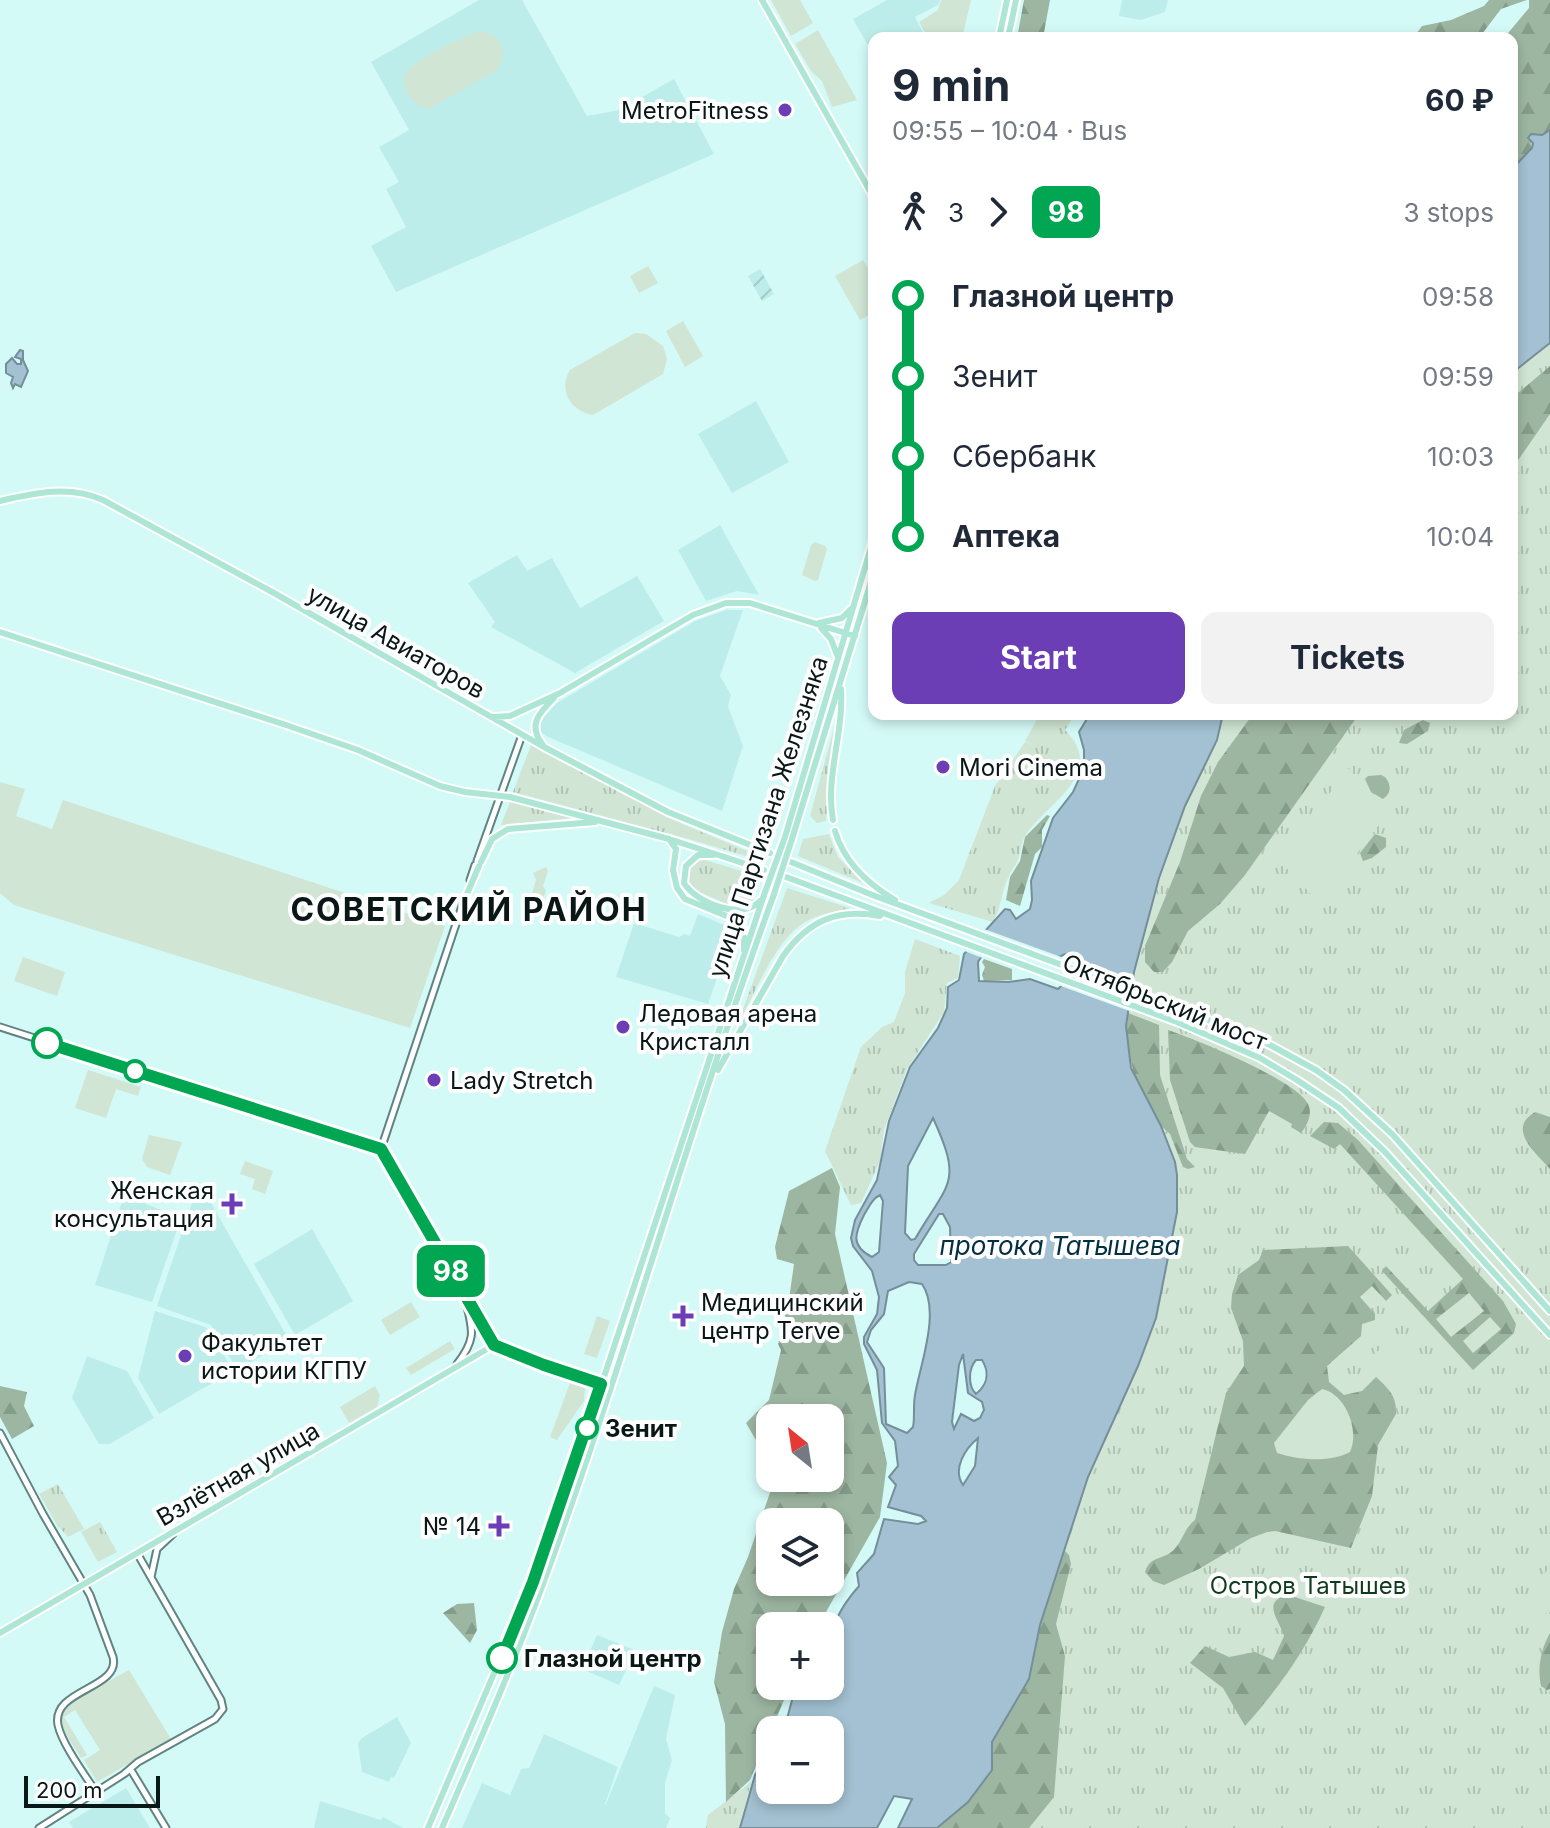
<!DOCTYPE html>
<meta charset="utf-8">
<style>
body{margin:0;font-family:Inter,sans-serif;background:#f2f2f3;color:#1f2937;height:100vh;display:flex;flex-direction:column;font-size:30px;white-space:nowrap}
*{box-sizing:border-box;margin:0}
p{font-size:26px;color:#747a83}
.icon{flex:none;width:44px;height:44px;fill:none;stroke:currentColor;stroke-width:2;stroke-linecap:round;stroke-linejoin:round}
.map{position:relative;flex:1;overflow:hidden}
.panel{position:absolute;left:868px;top:32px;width:650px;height:688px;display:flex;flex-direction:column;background:#fff;border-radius:16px;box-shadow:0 4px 12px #0003}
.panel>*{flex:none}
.badge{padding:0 16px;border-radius:12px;font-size:28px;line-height:52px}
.needle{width:52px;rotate:330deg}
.fabs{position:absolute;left:756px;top:1404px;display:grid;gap:16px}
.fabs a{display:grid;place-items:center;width:88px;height:88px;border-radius:16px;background:#fff;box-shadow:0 4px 12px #0003;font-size:40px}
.scale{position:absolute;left:24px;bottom:20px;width:136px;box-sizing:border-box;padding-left:8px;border:4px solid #091716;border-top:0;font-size:22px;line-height:28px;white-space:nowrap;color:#091716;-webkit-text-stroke:6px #fefefe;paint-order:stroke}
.map>.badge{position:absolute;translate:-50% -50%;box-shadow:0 0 0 4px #fff}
.legs{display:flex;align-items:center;gap:12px;height:88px;padding:0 24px;font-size:26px}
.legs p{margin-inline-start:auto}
.headline{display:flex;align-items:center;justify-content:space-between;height:136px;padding:0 24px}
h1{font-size:44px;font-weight:700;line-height:60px}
.cta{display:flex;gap:16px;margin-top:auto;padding:16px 24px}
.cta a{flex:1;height:92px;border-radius:16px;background:#6b3eb6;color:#fff;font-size:32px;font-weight:700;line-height:92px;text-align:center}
.cta a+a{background:#f2f2f3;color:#1f2937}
ul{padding:0 24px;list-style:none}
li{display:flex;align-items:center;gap:28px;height:80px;font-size:30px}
li i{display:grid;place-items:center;width:12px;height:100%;margin:0 10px;background:currentColor}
li i::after{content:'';width:20px;height:20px;margin:-10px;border:6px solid;border-radius:50%;background:#fff}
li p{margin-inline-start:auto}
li:first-child i{background:linear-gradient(#0000 50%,currentColor 0)}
li:last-child i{background:linear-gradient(currentColor 50%,#0000 0)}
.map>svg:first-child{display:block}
</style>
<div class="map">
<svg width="1550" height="1828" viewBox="0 0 1550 1828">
<defs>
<pattern id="industrial-furrows" width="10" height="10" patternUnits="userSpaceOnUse" patternTransform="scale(2)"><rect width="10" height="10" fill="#bdedea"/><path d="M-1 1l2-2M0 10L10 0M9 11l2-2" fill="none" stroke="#a1cac8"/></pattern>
<pattern id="grass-tufts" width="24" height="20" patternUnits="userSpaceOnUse" patternTransform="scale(2)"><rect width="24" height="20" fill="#d0e5d3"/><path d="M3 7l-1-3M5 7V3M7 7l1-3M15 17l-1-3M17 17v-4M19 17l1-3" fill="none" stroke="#b1c4b4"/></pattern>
<pattern id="forest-firs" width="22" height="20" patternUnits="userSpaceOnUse" patternTransform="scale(2)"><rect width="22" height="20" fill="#9db6a1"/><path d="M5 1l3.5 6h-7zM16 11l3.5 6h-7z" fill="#869c8a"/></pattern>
</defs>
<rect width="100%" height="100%" fill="#d4faf7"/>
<path fill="#bdedea" d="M479 0H522L587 116 619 110 674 79 714 154 396 292 371 246 406 227 386 189 399 182 379 147 409 130 371 62Z
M887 0H940L938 5 915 17 926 38H874V56L853 19Z
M1122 0H1168L1165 12 1141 20 1119 16Z
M756 401 789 462 732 493 698 434Z
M720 525 759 595 737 591 706 601 678 550Z
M517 555 527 571 552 558 580 608 637 576 664 621 575 673 491 627 495 622 468 583Z
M726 610H743L720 676 731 695 728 706 743 746 722 811 546 736 541 732 539 722 557 703 695 621Z
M698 914 734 929 708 1004 616 977 634 923 679 937 684 934 690 936Z
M199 1182 289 1340 237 1370 211 1325 157 1306Z
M124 1195 181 1218 152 1302 95 1285Z
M312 1229 353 1301 295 1335 254 1264Z
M155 1311 208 1328 233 1371 159 1414 138 1378Z
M87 1356 127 1371 154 1418 110 1444H99L72 1398Z
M597 1635 635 1650 619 1685 582 1669Z
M654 1686 675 1695 666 1739 672 1760 665 1783V1814L670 1818 666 1828H462L482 1783 510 1795 521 1769 529 1768 544 1734 618 1767 605 1804 611 1807 606 1804Z
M397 1717 411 1743 394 1778 391 1777 389 1782 362 1772 358 1743 362 1738Z
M126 1788 150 1828H73L69 1822Z
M320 1801 381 1820 383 1817 403 1828H314Z"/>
<path fill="url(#industrial-furrows)" d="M760 269 774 294 762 301 748 276Z"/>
<path fill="url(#grass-tufts)" d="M1550 343V1828H937L960 1809 1040 1625 1088 1477 1149 1339 1177 1212 1175 1162 1126 1026 1134 972 1159 878 1185 806 1217 740 1223 714H1512V373Z
M1040 714H1075L1065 730C1109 774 1045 804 1025 836 1021 843 1021 852 1018 860 1016 866 1011 870 1009 876 1001 891 1002 906 993 922L929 903 944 895 959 880 995 786 1025 742 1034 746 1025 741Z
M834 728 826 821 817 823 810 816Z
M531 745 683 824 764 858 763 861 692 840 513 792Z
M510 802 574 818 501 825Z
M829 834 838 857 863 883 798 856 803 839Z
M705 860 761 877 753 901 740 907 732 906 692 889C687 879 686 873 692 863Z
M787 888 850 908C835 912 821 913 807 921 776 937 754 996 737 1026Z
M915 939 960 956 958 978 947 983 944 1012 907 1069 884 1130 880 1161 861 1203 851 1205 825 1151 861 1047 882 1027 894 1022 905 993V972Z
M248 1467 256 1479 224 1497 209 1490Z
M58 1484 84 1529 68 1537 57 1525 39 1494Z
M100 1522 117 1552 98 1562 81 1532Z
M751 1782 739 1828H706L708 1815Z"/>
<path fill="url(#forest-firs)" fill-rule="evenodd" d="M1024 0H1050L1043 38H1017Z
M1489 0H1527L1501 9 1479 38H1413L1422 26 1451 20 1484 6Z
M1529 0H1550V130L1542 135 1530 134 1532 148 1512 169V38H1504L1529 8Z
M1550 366V414L1512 469V398Z
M1253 714H1359L1245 875 1220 904 1188 931 1172 962 1163 972H1154L1145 962V946L1180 862 1201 796 1218 762Z
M1423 720 1430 723 1428 731 1407 744 1399 743 1404 730Z
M1381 775 1385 777C1391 784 1392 793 1383 799L1371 792 1365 779 1368 776Z
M1047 815 1050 816 1042 830V847L1035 854 1020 906 1006 900 1010 877 1020 861 1025 837Z
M1375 834 1386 838V847L1372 858 1363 861 1360 853Z
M984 959 1012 969V980L984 981 982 975 985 967 982 962Z
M1128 1013 1159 1025 1160 1075 1187 1159 1195 1167 1188 1169 1183 1167 1170 1134 1161 1126 1135 1079 1126 1039Z
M1168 1030C1195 1039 1296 1080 1308 1104 1313 1114 1307 1125 1301 1133L1291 1127 1292 1124 1269 1111 1245 1154 1195 1147 1190 1142 1170 1080Z
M1535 1112 1550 1117V1169C1536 1153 1506 1129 1535 1112Z
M1324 1122 1338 1123 1358 1140 1503 1301 1516 1324 1514 1333 1473 1370 1382 1271 1386 1266 1428 1311 1463 1279 1340 1144 1334 1149 1310 1136Z
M832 1168 840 1187 835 1234 887 1463 880 1517 818 1626H770V1686H790L750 1780 726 1802 725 1724 714 1682 722 1632 734 1589 748 1557 775 1478H830V1418H770V1464L746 1423 769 1400 781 1350 778 1344 786 1318 781 1306 789 1299 794 1264 777 1259 775 1247 789 1191ZM770 1522H830V1582H770Z
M1348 1246 1392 1295 1386 1301 1372 1286 1360 1297 1375 1314V1320L1362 1324 1361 1336 1327 1366 1329 1382 1344 1395 1362 1391 1376 1377C1388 1388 1397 1396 1396 1414L1378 1445 1372 1496 1351 1548 1275 1531 1267 1532 1251 1538 1199 1569 1164 1585 1153 1581 1145 1572C1150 1557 1159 1560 1170 1553 1182 1545 1183 1529 1195 1520L1226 1393 1244 1366 1243 1341 1231 1308 1232 1294 1238 1275 1259 1260 1263 1250Z
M0 1386 27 1392 24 1406 34 1426 12 1439 0 1417Z
M1063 1549 1069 1555 1071 1564 1056 1624 1065 1656 1054 1797 1029 1828H937L968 1802 992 1758 991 1748 996 1733 1029 1679 1040 1625Z
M1289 1595 1325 1607C1304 1653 1278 1689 1245 1726L1223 1688 1190 1663 1205 1646 1229 1657 1255 1652 1273 1660 1284 1636C1279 1619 1260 1601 1289 1595Z
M474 1603 477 1630 470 1643 443 1613 457 1604Z
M1550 1633V1689L1547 1690 1541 1686C1537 1668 1541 1649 1550 1633Z"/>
<path fill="#d0e5d3" d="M771 0H800L813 23 791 36Z
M941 0H971L962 38H928L919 22 938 10Z
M818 30 857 100 832 107 822 81 811 71 795 44Z
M484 31C502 37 509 54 497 70L429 109C411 106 394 82 411 67 421 58 471 31 484 31Z
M863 260 874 279V312L860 320 835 276Z
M648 266 658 283 639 293 630 276Z
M683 321 703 356 685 367 666 331Z
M635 333 646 334 663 346 667 359 663 374 593 415C570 411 558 390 570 370Z
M815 542 825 546 827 549 818 580 815 581 802 575 811 545Z
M1348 768 1389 812 1319 903 1280 861Z
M0 782 25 789 16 816 52 829 63 800 445 926 410 1028 14 905 0 893Z
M546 867 548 871 543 886 546 891 540 906 543 914 540 917 538 908 533 909 535 901 532 893 536 880 533 873Z
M23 957 65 972 57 996 14 981Z
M88 1070 141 1087 138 1096 116 1089 106 1118 75 1108Z
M149 1135 182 1142 170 1175 147 1167 142 1159Z
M245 1161 273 1171 265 1194 252 1189 255 1179 240 1174Z
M1469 1293 1484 1311 1451 1337 1436 1319Z
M411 1302 420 1317 390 1335 381 1320Z
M597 1316 610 1321 597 1358 584 1354Z
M1490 1317 1501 1329 1473 1353 1463 1341Z
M1393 1334 1435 1370 1412 1397 1370 1360Z
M450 1341 455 1349 411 1375 406 1368Z
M570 1383 585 1388 584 1401 557 1440 550 1437Z
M375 1386 380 1395 377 1407 349 1423 340 1407Z
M1322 1389C1346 1394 1360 1431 1350 1452 1331 1463 1297 1460 1277 1453L1274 1443 1308 1400Z
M1550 1567V1609L1537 1625 1517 1608Z
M129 1670 171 1739 97 1782 84 1760 100 1750 75 1710 64 1717 87 1755 81 1758C75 1748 61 1731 62 1718 64 1701 114 1679 129 1670Z"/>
<path fill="#a3c1d2" stroke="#758e9a" stroke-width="2" fill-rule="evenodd" d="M1550 130V343L1512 373V169L1532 148 1533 143 1528 138 1531 134 1542 135Z
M20 350 23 351V360L28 371 21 387 15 384 13 388 11 383 13 377 6 373V364L12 358 17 364H21V359L15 357Z
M1090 714H1223L1217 740 1185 806 1159 878 1134 972 1126 1026 1131 1068 1161 1126 1175 1162 1177 1175V1212L1156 1318 1138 1366 1088 1477 1040 1625 1029 1679 992 1742V1770L968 1802 937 1828H898L912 1799 894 1796 877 1828H740L755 1775 770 1751V1790H830V1730H784L795 1689 796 1686H830V1651L837 1649 833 1646 830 1647C830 1624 844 1603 859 1586L857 1573 874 1554 884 1519 918 1524 926 1521 921 1516 888 1507 896 1485 889 1477 898 1466 895 1441 882 1423 877 1370 864 1344V1337L877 1314 879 1297 872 1271 853 1246 851 1238 855 1220 877 1180 889 1121 910 1067 938 1028 947 1008 948 987 959 980 964 954 1005 909 1010 910 1016 919 1030 909 1032 900 1031 881 1053 818 1073 792 1084 768V750L1079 732ZM1008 943 1055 959 1065 954 1071 956 1076 963 1075 973 1058 989 1030 979 1008 982 979 981 978 962 987 948ZM933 1118C963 1184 949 1181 915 1239L911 1240 905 1233 908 1166ZM880 1195 883 1201 879 1252 872 1257C850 1246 855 1233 864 1215 869 1207 872 1199 880 1195ZM939 1214H943L950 1227 951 1262 946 1265H918L914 1260V1254ZM909 1282 922 1284C941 1311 920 1365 915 1395 913 1406 915 1417 913 1427L907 1433 886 1424 884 1368 867 1342 871 1330 884 1314 888 1291ZM963 1354 968 1393 982 1402 984 1410 980 1418 974 1421 961 1414 954 1429 952 1422 959 1365ZM976 1360H982C990 1373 987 1385 976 1394 968 1386 968 1369 976 1360ZM978 1438 975 1466 963 1485C952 1469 965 1449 978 1438Z"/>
<path fill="#d4faf7" d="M984 929 1064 958 1056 962 1045 963 1000 945 990 951 985 959 962 950Z
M1070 961 1135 985 1132 1012 1058 985 1071 971Z"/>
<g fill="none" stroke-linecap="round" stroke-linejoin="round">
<defs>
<path id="minor" d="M477 861 522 735
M470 880 475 865
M465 897 381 1149 494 1345
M0 1027 381 1149
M457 1364C478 1337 472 1329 465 1298
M0 1433 43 1514 90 1595 113 1657C121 1689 51 1689 58 1725 62 1744 85 1775 96 1792
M151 1577 157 1549 173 1534
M131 1770 166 1828
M39 1828 124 1774 138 1762 215 1719 223 1709 221 1700 137 1553"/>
<path id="major" d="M762 0 874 198
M999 38 1007 0
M1008 38 1016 0
M0 501C35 493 69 485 103 500L274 593 544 747 668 812 770 853
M819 623 842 618 851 609
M821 628 831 639 837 655
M0 632 286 725 358 750 440 786 465 792 510 797 669 839 764 870
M494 717 510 716 560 693 693 615 726 603H750L855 636
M543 745C527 725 539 713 554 698
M833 820C825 777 844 733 841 689
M835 831C844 862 868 884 895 900
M785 837 874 537
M669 839 676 849 673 870 677 888 685 899 734 919 744 937V950
M792 839 874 572
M713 855H698L686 866 684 883C696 903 742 921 760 901
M481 862 492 839 508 829 595 822
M791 862 875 896 1181 1009 1270 1045 1316 1070 1344 1090 1392 1134 1550 1311
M786 877 1177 1022 1260 1058 1297 1080 1339 1108 1385 1152 1550 1335
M464 901 479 866
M718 1070 783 956C808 921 837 908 880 916
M0 1633 494 1345 544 1365 604 1384
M428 1828 533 1582 595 1404 764 895
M442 1828C478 1745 515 1661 546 1576 628 1352 691 1121 773 897"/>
</defs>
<use href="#minor" stroke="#618482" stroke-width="9"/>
<use href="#major" stroke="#fff" stroke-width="10"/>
<use href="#minor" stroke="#fff" stroke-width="5"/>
<use href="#major" stroke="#ade6d4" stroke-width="6"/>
<defs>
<path id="major-bridge" d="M764 895 785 837
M773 897 792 839"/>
</defs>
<use href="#major-bridge" stroke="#fff" stroke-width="10" stroke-linecap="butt"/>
<use href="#major-bridge" stroke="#ade6d4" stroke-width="6"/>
</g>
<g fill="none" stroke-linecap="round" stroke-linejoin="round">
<defs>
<path id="line-1" d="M47 1043 381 1149 494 1345 544 1365 601 1384 533 1582 502 1658"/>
</defs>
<use href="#line-1" stroke="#fff" stroke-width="18"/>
<use href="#line-1" stroke="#00a651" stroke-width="12"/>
</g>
<g fill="#6b3eb6" stroke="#fefefe" stroke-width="3">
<circle cx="785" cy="110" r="8"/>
<circle cx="943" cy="767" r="8"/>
<circle cx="623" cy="1027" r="8"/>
<circle cx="434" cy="1080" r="8"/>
<path d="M228 1192h8v8h8v8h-8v8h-8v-8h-8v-8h8z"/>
<path d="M679 1304h8v8h8v8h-8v8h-8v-8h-8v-8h8z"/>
<circle cx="185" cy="1356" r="8"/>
<path d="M495 1514h8v8h8v8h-8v8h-8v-8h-8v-8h8z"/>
</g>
<g fill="#fff" stroke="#00a651" stroke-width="4">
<circle cx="47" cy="1043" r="14"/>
<circle cx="135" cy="1071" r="10"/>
<circle cx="587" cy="1428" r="10"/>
<circle cx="502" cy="1658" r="14"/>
</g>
<g text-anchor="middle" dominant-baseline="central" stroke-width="8" stroke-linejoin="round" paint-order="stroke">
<g font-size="24" fill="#091716" stroke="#fefefe" text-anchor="start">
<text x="769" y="110" text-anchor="end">MetroFitness</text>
<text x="959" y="767">Mori Cinema</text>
<text x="639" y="1013">Ледовая арена<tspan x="639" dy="28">Кристалл</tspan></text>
<text x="450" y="1080">Lady Stretch</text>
<text x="214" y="1190" text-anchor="end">Женская<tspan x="214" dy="28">консультация</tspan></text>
<text x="701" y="1302">Медицинский<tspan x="701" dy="28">центр Terve</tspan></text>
<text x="201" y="1342">Факультет<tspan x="201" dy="28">истории КГПУ</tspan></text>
<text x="481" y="1526" text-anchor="end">№ 14</text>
</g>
<g font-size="24" fill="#091716" stroke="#fefefe">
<text transform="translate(396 642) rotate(30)">улица Авиаторов</text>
<text transform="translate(768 817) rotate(-72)">улица Партизана Железняка</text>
<text transform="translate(1165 1002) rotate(22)">Октябрьский мост</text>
<text transform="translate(238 1474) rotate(-30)">Взлётная улица</text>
</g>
<g font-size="24" font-weight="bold" fill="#091716" stroke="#fefefe" text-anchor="start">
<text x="605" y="1428">Зенит</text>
<text x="524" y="1658">Глазной центр</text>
</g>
<g font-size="24" fill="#103b1c" stroke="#fefefe">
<text x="1308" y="1585">Остров Татышев</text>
</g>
<g font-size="26" font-style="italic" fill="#032f42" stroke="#fefefe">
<text x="1060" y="1245">протока Татышева</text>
</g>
<g font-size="32" font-weight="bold" letter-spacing="2" fill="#091716" stroke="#fefefe">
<text x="469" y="909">СОВЕТСКИЙ РАЙОН</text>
</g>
</g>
</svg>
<div class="fabs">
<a><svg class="needle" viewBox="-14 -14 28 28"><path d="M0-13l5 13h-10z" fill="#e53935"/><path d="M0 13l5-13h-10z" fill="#747a83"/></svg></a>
<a><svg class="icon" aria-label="layers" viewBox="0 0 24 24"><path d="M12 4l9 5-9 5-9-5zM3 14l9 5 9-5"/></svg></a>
<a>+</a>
<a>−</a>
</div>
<div class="scale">200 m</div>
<b class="badge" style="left:451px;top:1271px;background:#00a651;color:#fff">98</b>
<section class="panel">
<div class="headline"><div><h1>9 min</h1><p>09:55 – 10:04 · Bus</p></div><b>60 ₽</b></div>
<div class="legs"><svg class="icon" aria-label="walk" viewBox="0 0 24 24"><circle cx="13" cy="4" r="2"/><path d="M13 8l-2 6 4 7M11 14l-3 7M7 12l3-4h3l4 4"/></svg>3<svg class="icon" aria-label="forward" viewBox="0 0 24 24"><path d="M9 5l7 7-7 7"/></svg><b class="badge" style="background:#00a651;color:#fff">98</b><p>3 stops</p></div>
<ul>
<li><i style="color:#00a651"></i><b>Глазной центр</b><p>09:58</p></li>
<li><i style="color:#00a651"></i><span>Зенит</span><p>09:59</p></li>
<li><i style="color:#00a651"></i><span>Сбербанк</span><p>10:03</p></li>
<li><i style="color:#00a651"></i><b>Аптека</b><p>10:04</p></li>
</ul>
<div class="cta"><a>Start</a><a>Tickets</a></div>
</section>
</div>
